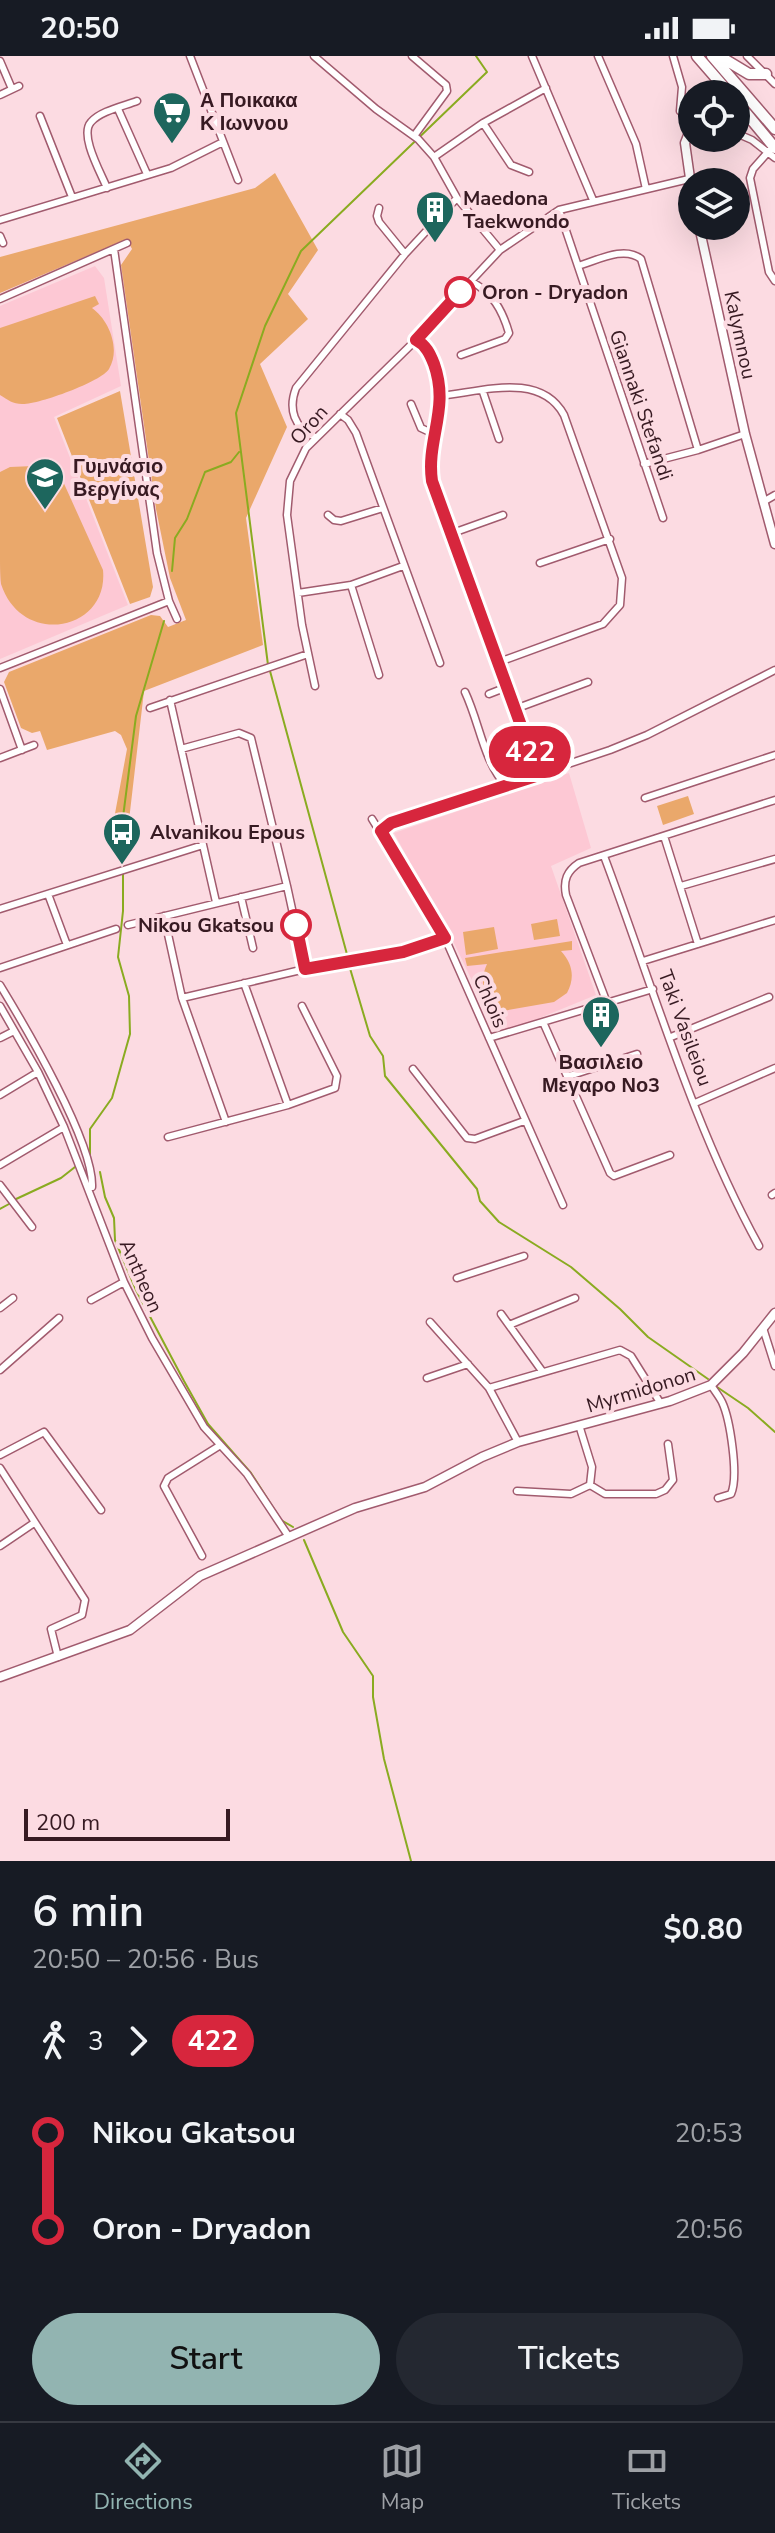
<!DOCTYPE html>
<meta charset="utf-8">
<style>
body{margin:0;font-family:"Nunito Sans",sans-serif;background:#242831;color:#f1f3f6;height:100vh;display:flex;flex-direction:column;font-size:30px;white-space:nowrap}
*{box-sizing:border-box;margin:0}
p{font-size:26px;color:#9ea1a6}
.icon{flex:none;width:44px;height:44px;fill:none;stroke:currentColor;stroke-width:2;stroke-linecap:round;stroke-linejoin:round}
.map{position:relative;height:1805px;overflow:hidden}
.side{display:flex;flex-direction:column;background:#171b24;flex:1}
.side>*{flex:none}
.badge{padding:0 16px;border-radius:26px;font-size:28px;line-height:52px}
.controls{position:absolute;left:678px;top:24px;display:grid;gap:16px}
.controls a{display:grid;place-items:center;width:72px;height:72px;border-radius:50%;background:#171b24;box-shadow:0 8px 32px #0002;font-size:40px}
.scale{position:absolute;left:24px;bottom:20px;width:206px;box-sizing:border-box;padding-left:8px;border:4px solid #371a22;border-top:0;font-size:22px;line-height:28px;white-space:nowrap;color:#371a22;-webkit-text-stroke:6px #fcdbe2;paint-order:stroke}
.map>.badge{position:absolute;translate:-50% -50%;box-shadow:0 0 0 4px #fff}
.legs{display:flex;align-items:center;gap:12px;height:88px;padding:0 32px;font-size:26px}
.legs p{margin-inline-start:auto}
.headline{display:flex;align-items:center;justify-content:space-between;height:136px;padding:0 32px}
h1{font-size:44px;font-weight:600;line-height:60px}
.action{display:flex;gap:16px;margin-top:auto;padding:16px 32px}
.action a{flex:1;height:92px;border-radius:48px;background:#92b4b1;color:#111;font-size:32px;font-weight:600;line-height:92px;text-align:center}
.action a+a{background:#242831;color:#f1f3f6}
ul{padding:0 32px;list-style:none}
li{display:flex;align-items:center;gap:28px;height:96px;font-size:30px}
li i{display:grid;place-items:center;width:12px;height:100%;margin:0 10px;background:currentColor}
li i::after{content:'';width:20px;height:20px;margin:-10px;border:6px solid;border-radius:50%;background:#171b24}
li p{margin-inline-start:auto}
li:first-child i{background:linear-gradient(#0000 50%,currentColor 0)}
li:last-child i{background:linear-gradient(currentColor 50%,#0000 0)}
.status{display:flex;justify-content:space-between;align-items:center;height:56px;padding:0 40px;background:#171b24;direction:ltr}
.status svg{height:22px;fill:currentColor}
.tab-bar{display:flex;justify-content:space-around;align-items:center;height:112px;border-top:2px solid #363941;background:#171b24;font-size:22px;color:#9ea1a6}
.tab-bar a{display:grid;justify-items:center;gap:4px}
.tab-bar .active{color:#92b4b1}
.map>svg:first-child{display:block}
</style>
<div class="status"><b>20:50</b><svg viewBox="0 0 49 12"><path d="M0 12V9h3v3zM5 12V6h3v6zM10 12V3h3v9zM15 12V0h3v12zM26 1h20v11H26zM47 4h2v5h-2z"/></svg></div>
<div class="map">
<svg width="775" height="1805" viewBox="0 0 775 1805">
<rect width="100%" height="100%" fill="#fcdbe2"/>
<path fill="#fdc8d4" d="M95 210 104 222 121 330 54 361 128 549 0 603V250Z
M569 717 591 792 551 810 596 939 498 979 455 889 394 777Z"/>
<path fill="#eaa86b" d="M275 117 318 194 288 238 308 263 260 308 287 371 246 462 263 589 144 635 128 773 111 779 127 693 121 679 115 675 47 694 40 675 32 677 21 672 4 626 9 616 151 559 160 560 168 571 186 564 170 522 156 453 121 209 132 193 127 183 0 237V201L255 132Z
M95 240 99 248 92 252C109 264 121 293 109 313 101 326 37 349 22 348 13 348 8 344 0 339V272Z
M120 335 153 531 150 541 130 548 57 362Z
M34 410 61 421 103 514C109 575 22 592 1 528 0 519 0 507 0 497 0 470 0 443 0 416L10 411Z
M688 740 694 758 663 769 657 750Z
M557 863 560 880 534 884 531 868Z
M494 871 498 893 466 899 463 876Z
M572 885V894L561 895C573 908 575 922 567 937L554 946 503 955 496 953C483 939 479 925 487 908L467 910 465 902Z"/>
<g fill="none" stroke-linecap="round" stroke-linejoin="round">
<path stroke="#8aab20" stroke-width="2" d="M172 515 175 482 187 463 205 416 231 406 239 396
M268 609 236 357 265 270 301 195 487 16 476 0
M270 615 348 902
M123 811 122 769 136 660 164 565
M349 909 370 980 383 1000 385 1020 477 1133 480 1145 499 1166 571 1211 620 1253 648 1281 708 1323
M90 1099V1073L112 1042 130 978 129 940 118 901 123 855V817
M100 1116 105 1141 114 1162 115 1184 136 1234 184 1325 208 1368 251 1417 281 1464 293 1471
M14 1144 61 1122 75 1111
M0 1153 9 1148
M717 1331 748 1352 775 1376
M304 1484 343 1576 373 1620V1641L384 1703 411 1805"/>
<defs>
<path id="minor" d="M190 0 238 124
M314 0 376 53 418 83 434 101 457 142 500 194
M412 0 446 29 447 35 414 80
M532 0 593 144
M598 0 636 88 646 133
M673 0 682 31 680 55
M747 0 775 28
M0 5 12 33
M0 39 19 30
M118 53 147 118
M40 60 72 141
M483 67 511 109 529 116
M736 77 752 84 775 102
M769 95 753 113 750 122 769 216 775 225
M434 101 483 67 546 32
M107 132C101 117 79 79 91 66 100 55 124 50 137 45
M379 152 377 160 379 166 405 198
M559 154 663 462
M0 164 171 112 223 86
M0 180 3 187
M114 193 157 497 169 545 177 563
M578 210C596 205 624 189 641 203L698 394
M0 243 127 187
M416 284C463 307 425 394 434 433L539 719
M461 299 505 283 509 277C502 253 493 238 471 225
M483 336 499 383
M440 340C481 336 540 315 564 359L622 522 620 549 603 568 499 606
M411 348 421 372 436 379
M340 358 348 364 356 377 440 607
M315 381C294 372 288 353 296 332L405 198 457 142
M644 408 698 394 745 378
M763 446 775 439
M328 459 334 464 341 465 383 452
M450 478 503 459
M540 507 610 483
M351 529 379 619
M298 537 351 529 403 510
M0 612 169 545
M315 630 302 569 287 459 290 425 306 392 416 284 500 194 559 154 689 123
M0 633 22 694
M465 636C480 668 483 704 506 730
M489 638 507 631
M170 644 216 846
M150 652 308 598
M515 653 588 626
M181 693 239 677 251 682 287 830 305 913
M0 702 34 689
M645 742 775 699
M372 763 445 882 563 1149
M381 775 391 767 610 694 647 679 775 614
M664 780 698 888
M604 800C653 930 692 1068 759 1190
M681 830 775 803
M48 838 67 889
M241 841 253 892
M0 853 203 789
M164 860 182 942 226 1066
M128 869 287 830
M643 905 775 864
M0 912 116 873
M244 927 288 1049
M0 929C25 970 94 1087 92 1131
M182 942 305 913 403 896 445 882
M607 947 566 839C563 824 567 815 579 807L775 744
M0 950 38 1016 64 1071 124 1226 152 1282 204 1371 247 1418 289 1481
M543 966 610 1117 614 1120 670 1099
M671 981 769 941
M0 982 14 975
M489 982 653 933
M413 1013 467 1082 475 1083 524 1065
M569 1020 637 998
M0 1039 38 1016
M695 1047 775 1012
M168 1081 288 1049 335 1032 337 1020 302 950
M0 1109 64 1071
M0 1129 32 1171
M772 1139 775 1137
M457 1222 524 1200
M91 1244 124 1226
M0 1252 13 1242
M501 1258 542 1315
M430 1266 489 1332 518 1386
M509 1269 575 1242
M763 1272 775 1310
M0 1314 59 1262
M427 1322 468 1308
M711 1329C714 1334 719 1340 722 1346 730 1363 739 1420 731 1438L718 1442
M489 1332 620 1294 631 1300 661 1348
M579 1369 592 1411 590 1429
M0 1399 44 1376 101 1454
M0 1412 85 1544 82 1559 51 1573 58 1601
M517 1435 571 1438 590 1429 605 1438H656L665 1434 673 1424 668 1388
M0 1490 34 1467
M202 1500 164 1430 168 1422 219 1390"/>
<path id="tertiary" d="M692 69 685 87 692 136
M699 170 745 378 775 488
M0 1621 130 1574 200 1520 355 1452 425 1431 482 1401 518 1386 670 1345 711 1329 743 1297 775 1257"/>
<path id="primary" d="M697 0 730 38
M712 0 775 73
M719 0 749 18H766
M736 45 775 92"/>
</defs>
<use href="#minor" stroke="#a15b6e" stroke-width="9"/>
<use href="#tertiary" stroke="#a15b6e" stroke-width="11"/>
<use href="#primary" stroke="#a15b6e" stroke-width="13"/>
<use href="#minor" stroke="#fff" stroke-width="6"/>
<use href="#tertiary" stroke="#fff" stroke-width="8"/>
<use href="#primary" stroke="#fff" stroke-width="10"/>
</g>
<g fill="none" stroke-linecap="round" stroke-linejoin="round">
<defs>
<path id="line-1" d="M296 869 305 913 403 896 445 882 381 775 391 767 539 719 432 425C426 383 450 353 434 308 430 298 426 289 416 284L460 236"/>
</defs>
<use href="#line-1" stroke="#fff" stroke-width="18"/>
<use href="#line-1" stroke="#d7263d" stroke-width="12"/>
</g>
<defs>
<symbol id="supermarket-pin" viewBox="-11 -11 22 30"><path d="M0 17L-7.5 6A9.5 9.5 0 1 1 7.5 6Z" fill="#1d665d" stroke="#fcdbe2"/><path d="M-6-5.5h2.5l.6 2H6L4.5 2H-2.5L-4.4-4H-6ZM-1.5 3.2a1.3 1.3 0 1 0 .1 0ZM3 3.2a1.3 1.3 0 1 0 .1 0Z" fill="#fff"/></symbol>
<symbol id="building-pin" viewBox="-11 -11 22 30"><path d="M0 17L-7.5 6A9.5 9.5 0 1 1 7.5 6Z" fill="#1d665d" stroke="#fcdbe2"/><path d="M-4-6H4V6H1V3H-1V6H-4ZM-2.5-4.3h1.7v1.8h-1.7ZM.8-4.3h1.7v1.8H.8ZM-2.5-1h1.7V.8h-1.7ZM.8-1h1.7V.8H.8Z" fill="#fff"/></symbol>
<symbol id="school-pin" viewBox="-11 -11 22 30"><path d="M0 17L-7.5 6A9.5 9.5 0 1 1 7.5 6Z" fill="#1d665d" stroke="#fcdbe2"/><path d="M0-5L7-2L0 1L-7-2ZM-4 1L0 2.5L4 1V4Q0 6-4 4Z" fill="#fff"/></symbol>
<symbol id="bus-pin" viewBox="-11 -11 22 30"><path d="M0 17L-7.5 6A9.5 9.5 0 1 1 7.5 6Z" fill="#1d665d" stroke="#fcdbe2"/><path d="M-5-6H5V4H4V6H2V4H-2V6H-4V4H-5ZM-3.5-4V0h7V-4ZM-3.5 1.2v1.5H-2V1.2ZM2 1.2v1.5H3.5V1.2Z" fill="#fff"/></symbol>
</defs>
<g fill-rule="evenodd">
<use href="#supermarket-pin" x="150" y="33" width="44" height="60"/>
<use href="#building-pin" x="413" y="132" width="44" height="60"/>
<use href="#school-pin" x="23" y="399" width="44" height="60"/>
<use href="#bus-pin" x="100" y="754" width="44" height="60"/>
<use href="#building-pin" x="579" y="937" width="44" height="60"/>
</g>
<g fill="#fff" stroke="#d7263d" stroke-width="4">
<circle cx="460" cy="236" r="14"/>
<circle cx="296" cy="869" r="14"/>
</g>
<g text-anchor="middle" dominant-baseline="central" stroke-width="8" stroke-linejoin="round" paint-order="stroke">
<g font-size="20" font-weight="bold" fill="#371a22" stroke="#fcdbe2" text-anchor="start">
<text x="200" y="44">Α Ποικακα<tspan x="200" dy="23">Κ Ιωννου</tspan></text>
<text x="463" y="142">Maedona<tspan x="463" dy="23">Taekwondo</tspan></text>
<text x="73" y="410">Γυμνάσιο<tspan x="73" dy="23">Βεργίνας</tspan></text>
<text x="150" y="776">Alvanikou Epous</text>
<text x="601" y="1006" text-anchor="middle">Βασιλειο<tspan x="601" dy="23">Μεγαρο Νο3</tspan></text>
</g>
<g font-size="20" font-weight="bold" fill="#371a22" stroke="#fcdbe2" text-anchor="start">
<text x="482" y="236">Oron - Dryadon</text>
<text x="274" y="869" text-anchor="end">Nikou Gkatsou</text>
</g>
<g font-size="20" fill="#371a22" stroke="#fcdbe2">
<text transform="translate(740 279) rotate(78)">Kalymnou</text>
<text transform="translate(641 349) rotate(71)">Giannaki Stefandi</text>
<text transform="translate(309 369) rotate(-48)">Oron</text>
<text transform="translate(490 945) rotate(66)">Chlois</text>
<text transform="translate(685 972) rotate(70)">Taki Vasileiou</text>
<text transform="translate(141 1220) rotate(66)">Antheon</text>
<text transform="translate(641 1334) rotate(-17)">Myrmidonon</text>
</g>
</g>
</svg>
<div class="controls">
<a><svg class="icon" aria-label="locate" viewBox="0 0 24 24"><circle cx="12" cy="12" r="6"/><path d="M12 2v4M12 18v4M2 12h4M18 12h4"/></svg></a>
<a><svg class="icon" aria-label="layers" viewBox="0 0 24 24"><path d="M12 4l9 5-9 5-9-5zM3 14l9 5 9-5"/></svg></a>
</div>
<div class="scale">200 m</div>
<b class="badge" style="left:530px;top:696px;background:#d7263d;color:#fff">422</b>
</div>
<section class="side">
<div class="headline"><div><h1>6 min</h1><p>20:50 – 20:56 · Bus</p></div><b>$0.80</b></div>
<div class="legs"><svg class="icon" aria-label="walk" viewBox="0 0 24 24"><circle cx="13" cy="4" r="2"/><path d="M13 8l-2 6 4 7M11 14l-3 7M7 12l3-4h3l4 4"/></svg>3<svg class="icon" aria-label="forward" viewBox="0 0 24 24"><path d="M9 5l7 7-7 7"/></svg><b class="badge" style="background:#d7263d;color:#fff">422</b></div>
<ul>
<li><i style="color:#d7263d"></i><b>Nikou Gkatsou</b><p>20:53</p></li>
<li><i style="color:#d7263d"></i><b>Oron - Dryadon</b><p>20:56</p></li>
</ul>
<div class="action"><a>Start</a><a>Tickets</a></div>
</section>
<nav class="tab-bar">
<a class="active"><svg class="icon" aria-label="directions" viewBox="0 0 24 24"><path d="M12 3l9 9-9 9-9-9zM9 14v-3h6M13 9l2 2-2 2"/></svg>Directions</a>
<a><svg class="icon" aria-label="map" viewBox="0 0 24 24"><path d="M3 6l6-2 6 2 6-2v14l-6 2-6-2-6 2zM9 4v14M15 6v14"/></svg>Map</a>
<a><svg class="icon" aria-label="tickets" viewBox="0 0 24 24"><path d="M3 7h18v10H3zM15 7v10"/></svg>Tickets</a>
</nav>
